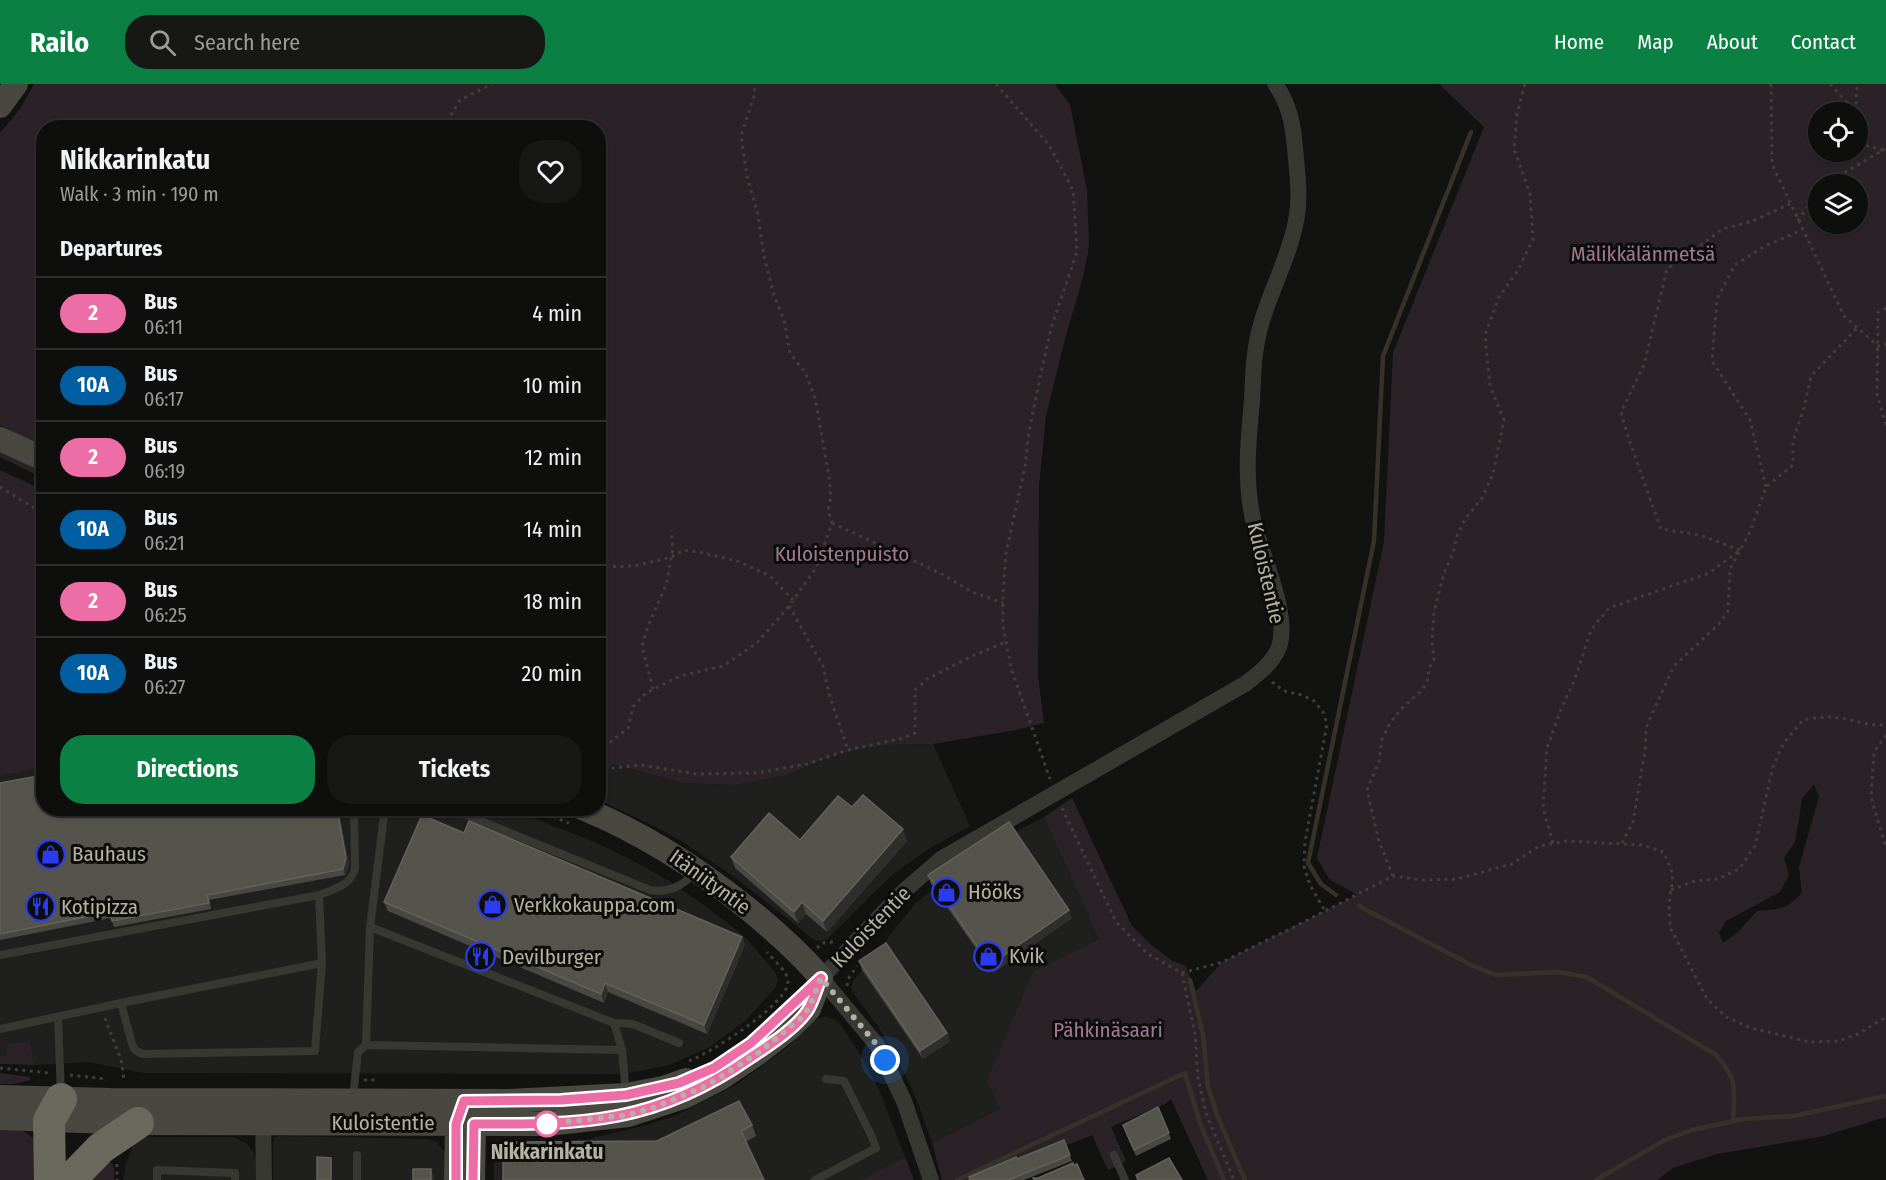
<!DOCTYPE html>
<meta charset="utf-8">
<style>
body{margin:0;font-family:"Fira Sans Condensed",sans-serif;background:#171716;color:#f1f3f6;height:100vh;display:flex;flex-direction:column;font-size:22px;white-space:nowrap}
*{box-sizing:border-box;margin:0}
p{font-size:20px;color:#9b9c9d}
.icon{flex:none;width:33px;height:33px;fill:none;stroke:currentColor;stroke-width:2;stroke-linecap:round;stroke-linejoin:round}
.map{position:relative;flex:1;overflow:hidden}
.panel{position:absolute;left:36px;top:36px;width:570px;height:696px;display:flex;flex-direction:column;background:#0e0e0d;border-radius:24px;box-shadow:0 2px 4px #0004,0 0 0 2px #2e2e2e}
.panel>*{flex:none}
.badge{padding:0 12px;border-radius:20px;font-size:21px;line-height:39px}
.buttons{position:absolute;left:1808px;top:18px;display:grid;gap:12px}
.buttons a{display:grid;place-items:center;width:60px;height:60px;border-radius:50%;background:#0e0e0d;box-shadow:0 2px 4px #0004,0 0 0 2px #2e2e2e;font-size:30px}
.you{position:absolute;width:30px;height:30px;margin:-15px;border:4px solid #fff;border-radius:50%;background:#1a73e8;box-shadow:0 0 0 9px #1a73e833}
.map>.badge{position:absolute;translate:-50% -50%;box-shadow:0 0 0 3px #fff}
h2{padding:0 24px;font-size:22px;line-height:54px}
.round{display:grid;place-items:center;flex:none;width:63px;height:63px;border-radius:24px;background:#171716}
.headline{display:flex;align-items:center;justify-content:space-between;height:102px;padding:0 24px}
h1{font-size:28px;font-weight:700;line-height:45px}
.action{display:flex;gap:12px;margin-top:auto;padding:12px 24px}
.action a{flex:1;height:69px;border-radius:24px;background:#0b8043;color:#fff;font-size:24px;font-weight:700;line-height:69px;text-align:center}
.action a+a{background:#171716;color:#f1f3f6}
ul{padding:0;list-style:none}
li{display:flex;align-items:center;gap:18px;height:72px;padding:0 24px;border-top:2px solid #2e2e2e}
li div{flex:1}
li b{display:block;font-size:22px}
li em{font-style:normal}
li .badge{min-width:66px;font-weight:700;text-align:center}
header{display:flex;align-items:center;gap:36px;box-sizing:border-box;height:84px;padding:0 30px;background:#0b8043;color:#fff}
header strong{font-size:28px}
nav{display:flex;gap:33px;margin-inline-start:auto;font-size:21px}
.search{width:420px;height:54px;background:#171716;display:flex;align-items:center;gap:15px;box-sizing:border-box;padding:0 21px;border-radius:24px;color:#9b9c9d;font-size:22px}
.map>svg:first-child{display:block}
</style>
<header>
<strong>Railo</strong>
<div class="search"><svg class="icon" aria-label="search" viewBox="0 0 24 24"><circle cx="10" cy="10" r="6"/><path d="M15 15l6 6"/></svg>Search here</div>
<nav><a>Home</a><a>Map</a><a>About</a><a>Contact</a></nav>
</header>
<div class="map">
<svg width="1886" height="1096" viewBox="0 0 1886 1096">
<rect width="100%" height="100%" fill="#121311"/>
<path fill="#1f201d" d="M933 660 970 742 930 764 893 790 827 855 820 857 813 855 737 795 683 758 654 742 599 716 598 708 612 680 683 699 736 701 787 691 837 671 862 665 888 661Z
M43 683 44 724 510 725 592 757 632 776 671 798 708 824 744 852 775 888 778 895 776 903 746 936 710 963 669 981 625 990 143 989 89 978 34 981 30 958 7 972H0V692Z
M1044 733 1099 855 1033 889 1001 1024 932 1059 918 1019 901 981 879 944 854 910 851 903 854 896 915 820 952 789 991 761Z
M827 933 834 935 840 940 860 970 878 1003 905 1073 860 1096H494V1069L497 1062 505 1058 560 1059 585 1056 647 1041 677 1031 736 1001 789 962 812 938 819 934Z
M279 1052 429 1055 437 1058 447 1072V1096H273V1058L275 1053Z
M136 1053H233L246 1059 254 1069 257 1079V1096H123L126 1080Z"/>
<path fill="#2b2227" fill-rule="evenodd" d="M34 0H1055L1070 21 1087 106 1089 163 1082 197 1066 251 1046 332 1039 401 1038 592 1044 639 1016 646 933 660 888 661 862 665 836 671 787 691 736 701 683 699 612 680 599 707 598 44H44L43 363 0 341V49L20 25Z
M1439 0H1886V1033L1824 1052 1717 1070 1673 1084 1657 1096H1208L1171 1015 1165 1020 1111 1043 1126 1077 1108 1086 1092 1051 982 1096H942L932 1059 1001 1024 987 997 1033 888 1099 855 1044 733 1072 714 1132 842 1150 860 1173 877 1185 881 1196 907 1222 878 1357 811 1329 795 1317 774 1384 458 1393 269 1484 43ZM1818 28H1857V68H1818ZM1818 100H1857V140H1818ZM1814 700 1819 713 1799 783 1802 809C1786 825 1780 826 1757 827L1738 848 1723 859 1719 849 1726 837 1780 808 1789 791 1784 774 1795 758 1802 715Z
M0 365 43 387V394L0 373Z
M0 386 43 406 44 683 0 692Z
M30 958 34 981 0 980V972H7L6 960Z
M0 989 30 993V996L14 1000H0Z
M0 1041 18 1043 34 1055 41 1096H0Z
M905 1073 914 1096H860Z
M106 1079H112L114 1085V1096H93L98 1086Z"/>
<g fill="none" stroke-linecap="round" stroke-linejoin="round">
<path stroke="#363228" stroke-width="4.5" d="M1336 811 1321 800 1308 779 1374 457 1383 272 1471 48
M1359 822 1471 881 1496 891 1558 888 1587 893 1716 971C1739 997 1734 1004 1733 1037
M1190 896 1203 951 1208 1003 1217 1031 1245 1096
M957 1096 1185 989 1200 1039 1224 1096
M1596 1096 1667 1055 1692 1046 1743 1035 1794 1032 1886 1012"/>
<path stroke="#3f3f38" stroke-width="3" stroke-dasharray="3 4.5" stroke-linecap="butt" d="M996 0 1049 61 1073 106 1077 168 1052 241 1044 275 1029 347 1025 383 1006 469 1003 509V542L1011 584 1050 695
M1771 0 1772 80 1844 232 1878 262 1886 260
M1830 0 1856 28
M1856 28V6L1860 0
M1857 41 1865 61 1886 67
M443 44 460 16 492 0
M1825 100 1885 65
M1798 137 1818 106
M1886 224 1878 228 1877 310 1886 342
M34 393 44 398
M0 403 44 430
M1766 403 1750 336 1712 277 1717 215 1735 181 1765 162 1802 146
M832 439 940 489 972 508 1003 519
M1740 466 1700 451 1661 445 1628 353 1621 328 1644 281 1667 185 1723 145 1753 137 1790 120
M598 483 635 482 671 473 684 466 703 469 737 477 770 492 793 516
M789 522 823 582 829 610 848 666
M1272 598 1284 607 1302 611 1314 617 1323 628 1327 640 1305 758 1304 782 1310 801 1325 827
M653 605 642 563 648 542 666 501 673 465 671 446
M1886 651 1874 668 1871 713 1886 764
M598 668 628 644 633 623 646 609 680 592 723 582 757 559 789 522 816 484 832 439 828 425 831 414 829 392 815 314 805 288 790 269 784 236 774 211 764 172 758 131 747 92 741 52 755 9 754 0
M598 681 604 685 640 681 697 690 757 689 807 680 848 666 903 654 915 649V606L927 595 972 572 1006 558
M532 724 569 739
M1062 724 1116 838 1148 870 1182 889 1222 878 1294 843 1393 792 1422 796 1457 795 1512 780 1539 762 1566 757 1642 761 1664 768 1673 790 1669 820 1670 843 1707 915 1726 933 1751 944 1809 958 1838 957 1858 950 1886 933
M1553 759 1543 724 1547 664 1561 625 1575 595 1591 546 1609 524 1709 489 1739 467
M1622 759 1633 738 1645 667 1646 644 1656 621 1674 582 1719 540 1728 527 1730 485 1750 448 1766 403 1793 381V357L1804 324 1811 292 1857 244
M1393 792 1379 758 1367 706 1379 678 1382 655 1390 639 1401 625 1422 606 1427 598 1429 585 1434 575 1432 557 1434 528 1444 489 1453 469 1457 452 1465 435 1482 414 1493 390 1504 336 1490 302 1485 251 1499 213 1518 186 1533 155 1530 110 1514 65 1517 30 1525 0
M1671 806 1695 797 1718 795 1739 785 1755 762 1773 683 1783 660 1803 636C1814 634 1826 632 1838 634 1857 636 1866 642 1886 641
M817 864 822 859 833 858
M1182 889 1195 950 1198 995 1207 1032 1234 1096
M847 902 848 895 857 882
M105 934 121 975 124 996
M689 977C710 969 787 921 788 898 788 887 773 876 767 868
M0 984 49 989
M70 991 106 995
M364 996H379
M117 1080V1096"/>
<path stroke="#373832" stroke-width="8" d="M449 724 650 806C670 809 681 802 696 789
M370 843 614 939 633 940 679 959
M0 871 319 811C334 805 351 802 355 784L354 724
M121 919 322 879 319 811
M58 933 61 1011
M614 939 622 966 626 1009
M0 945 121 919 132 960 135 966 142 970 315 967 322 879
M366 961 370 843 385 724
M353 1013 358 968 366 961 622 966
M1114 1071 1125 1096
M157 1096V1086L235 1089V1096
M357 1096V1071
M815 1096 876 1064 872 1053 844 997 826 995"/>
<path stroke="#373832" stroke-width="16" d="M263 1031 264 1096
M931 1096 904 1017 877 961 821 894 904 807 941 775 1245 600C1257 591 1273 579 1279 563 1290 531 1262 472 1254 440 1244 398 1248 359 1252 317 1253 299 1253 280 1256 263 1263 218 1288 180 1296 137 1301 112 1297 88 1295 64 1293 40 1289 19 1275 0"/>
<path stroke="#484840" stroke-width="24" d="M0 22 16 0
M0 355 44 375
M582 724C643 749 696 783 747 824 774 846 799 868 821 894
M0 1013 110 1016 509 1017 626 1011 663 1004 686 996
M467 1025 474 1040 473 1096
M0 1034 138 1039 547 1040 628 1031 686 1012 721 994 758 969 790 944 809 925 821 894
M456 1096 457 1040 461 1024"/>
<path stroke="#69695e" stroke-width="32" d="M50 1096 49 1037 61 1015
M70 1096 101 1064 138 1039"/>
</g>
<path fill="#484842" d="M0 699 44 724H338L349 780 345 791 209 816 211 825 114 843 111 834 0 856Z
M852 723 907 757 827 848 806 830 798 839 735 784 731 773 800 756Z
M464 749 742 853 745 861 707 950 608 908 604 919 388 827 384 818Z
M928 791 1072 834 993 889 931 800Z
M859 877 947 949 950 957 923 975 862 886Z
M1158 1023 1171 1055 1136 1072 1125 1047Z
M752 1041 756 1052 746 1058 657 1057Z
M1064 1056 1072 1077 1024 1096H969Z"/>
<path fill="#2e2e2a" d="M337 724H338L349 780 345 791 343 785Z
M903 745 907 757 827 848 823 837Z
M802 818 806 830 798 839 794 828Z
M1069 826 1072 834 993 889 990 881Z
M742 853 745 861 707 950 704 941Z
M605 899 608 908 604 919 601 910Z
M947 949 950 957 923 975 920 967Z
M331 1074 332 1076V1096H331Z
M431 1085 434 1093V1096H431Z"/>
<path fill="#54544d" stroke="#63625a" stroke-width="1.5" d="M44 691V724H337L346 774 343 785 207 811 209 819 112 837 110 828 0 850V699Z
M863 711 903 745 823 837 802 818 794 828 731 773 769 729 800 756 838 712 852 723Z
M422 731 464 749 469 737 742 853 704 941 605 899 601 910 384 818Z
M1009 738 1069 826 990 881 928 791Z
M886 859 947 949 920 967 859 877Z
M739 1017 752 1041 741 1047 764 1096H503V1058L657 1057Z
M1158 1023 1169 1049 1134 1066 1123 1041Z
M1064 1056 1070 1071 1008 1096H969L970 1095 969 1093 1016 1073 1017 1075Z
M317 1073 331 1074V1096H317Z
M1169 1074 1182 1096H1138L1136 1091Z
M1073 1079V1081L1077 1080 1084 1096H1034L1033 1094H1038Z
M413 1085H431V1096H413Z"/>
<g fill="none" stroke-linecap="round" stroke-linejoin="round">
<defs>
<path id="line" d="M456 1096V1040L464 1017 561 1016 626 1011 679 999 714 984 751 959 821 894C817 904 814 915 809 924 798 943 768 962 750 974 657 1039 583 1041 474 1040L473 1096"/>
</defs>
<use href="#line" stroke="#fff" stroke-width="14"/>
<use href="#line" stroke="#ed6ea7" stroke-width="9"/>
<path stroke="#b4b3a2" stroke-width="6" stroke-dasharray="0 10.8" d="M547 1040 628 1031 653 1024 706 1002 758 969 801 934 809 924 821 894 877 961 885 976"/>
</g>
<defs>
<symbol id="shop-ring" viewBox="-11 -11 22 22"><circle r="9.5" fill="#0d0e0c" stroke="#2a3bf2" stroke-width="1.5"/><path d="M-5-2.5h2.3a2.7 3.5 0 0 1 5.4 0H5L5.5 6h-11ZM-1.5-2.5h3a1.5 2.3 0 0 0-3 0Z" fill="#2a3bf2"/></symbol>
<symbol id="restaurant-ring" viewBox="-11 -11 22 22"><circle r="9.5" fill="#0d0e0c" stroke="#2a3bf2" stroke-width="1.5"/><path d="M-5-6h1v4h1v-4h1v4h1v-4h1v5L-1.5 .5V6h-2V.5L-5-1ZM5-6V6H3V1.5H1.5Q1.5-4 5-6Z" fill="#2a3bf2"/></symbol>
</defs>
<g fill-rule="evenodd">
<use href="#shop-ring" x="34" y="754" width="33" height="33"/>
<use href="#shop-ring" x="930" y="792" width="33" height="33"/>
<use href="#shop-ring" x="476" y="804" width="33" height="33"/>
<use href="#restaurant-ring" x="24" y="806" width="33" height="33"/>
<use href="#shop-ring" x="972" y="856" width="33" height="33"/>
<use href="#restaurant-ring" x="464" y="856" width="33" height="33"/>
</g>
<circle fill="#fff" stroke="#ed6ea7" stroke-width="3" cx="547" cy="1040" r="12"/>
<g text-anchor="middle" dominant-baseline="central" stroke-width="6" stroke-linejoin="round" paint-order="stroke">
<g font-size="21" fill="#9f7993" stroke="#0d0e0c">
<text x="1643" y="170">Mälikkälänmetsä</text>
<text x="842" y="470">Kuloistenpuisto</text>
<text x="1108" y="946">Pähkinäsaari</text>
</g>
<g font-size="21" fill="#b4b3a2" stroke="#0d0e0c">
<text transform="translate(1266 489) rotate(77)">Kuloistentie</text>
<text transform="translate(710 798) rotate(36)">Itäniityntie</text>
<text transform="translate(871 843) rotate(-46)">Kuloistentie</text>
<text x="383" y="1039">Kuloistentie</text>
</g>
<g font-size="21" fill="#b4b3a2" stroke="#0d0e0c" text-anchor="start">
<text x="72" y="770">Bauhaus</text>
<text x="968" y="808">Hööks</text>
<text x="514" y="821">Verkkokauppa.com</text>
<text x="61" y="823">Kotipizza</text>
<text x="1009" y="872">Kvik</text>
<text x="502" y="873">Devilburger</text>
</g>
<g font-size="21" font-weight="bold" fill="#b4b3a2" stroke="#0d0e0c">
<text x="547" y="1068">Nikkarinkatu</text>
</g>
</g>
</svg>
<div class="buttons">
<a><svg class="icon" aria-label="locate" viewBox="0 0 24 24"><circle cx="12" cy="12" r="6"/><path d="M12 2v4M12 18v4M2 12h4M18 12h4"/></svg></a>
<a><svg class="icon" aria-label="layers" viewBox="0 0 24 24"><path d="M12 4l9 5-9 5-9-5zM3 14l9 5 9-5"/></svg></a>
</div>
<div class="you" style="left:885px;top:976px"></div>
<section class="panel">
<div class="headline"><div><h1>Nikkarinkatu</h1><p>Walk · 3 min · 190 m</p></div><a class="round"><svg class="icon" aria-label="heart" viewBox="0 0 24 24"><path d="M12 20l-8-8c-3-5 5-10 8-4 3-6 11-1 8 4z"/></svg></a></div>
<h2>Departures</h2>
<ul>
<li><span class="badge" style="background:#ed6ea7;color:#fff">2</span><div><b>Bus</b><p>06:11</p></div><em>4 min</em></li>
<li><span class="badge" style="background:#005ea1;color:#fff">10A</span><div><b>Bus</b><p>06:17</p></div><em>10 min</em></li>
<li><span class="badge" style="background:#ed6ea7;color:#fff">2</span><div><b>Bus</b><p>06:19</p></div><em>12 min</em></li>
<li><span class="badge" style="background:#005ea1;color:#fff">10A</span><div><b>Bus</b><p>06:21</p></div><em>14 min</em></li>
<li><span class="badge" style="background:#ed6ea7;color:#fff">2</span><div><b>Bus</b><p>06:25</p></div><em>18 min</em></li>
<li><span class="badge" style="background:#005ea1;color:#fff">10A</span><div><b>Bus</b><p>06:27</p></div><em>20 min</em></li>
</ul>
<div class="action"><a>Directions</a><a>Tickets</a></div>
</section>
</div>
